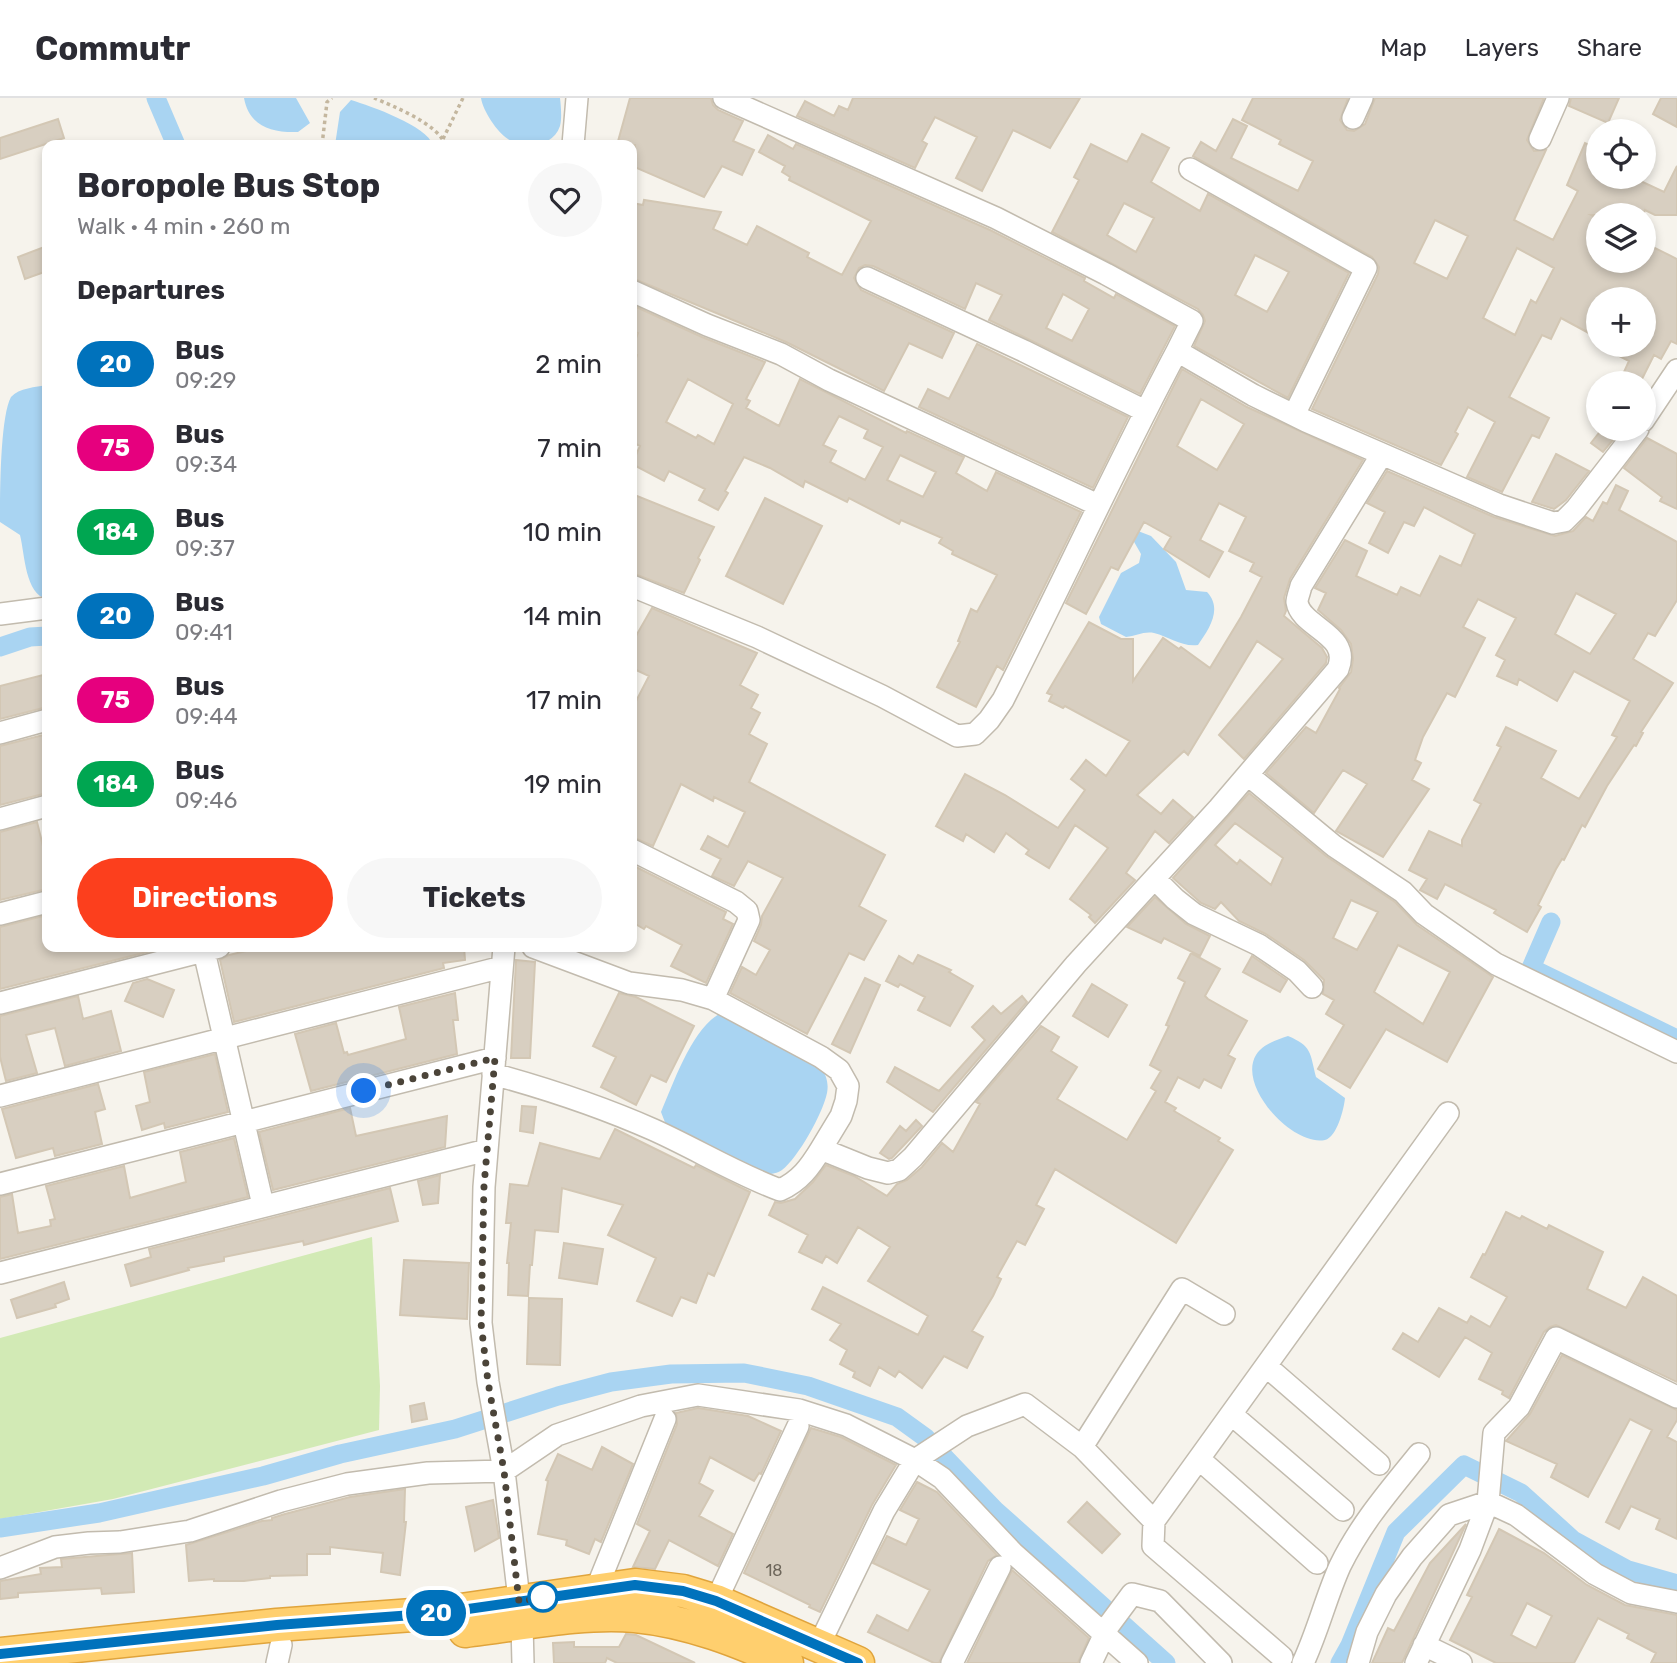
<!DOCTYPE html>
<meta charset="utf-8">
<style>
body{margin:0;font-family:Rubik,sans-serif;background:#f7f7f7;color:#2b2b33;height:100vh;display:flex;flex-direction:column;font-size:26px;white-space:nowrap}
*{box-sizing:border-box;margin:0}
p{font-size:23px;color:#7c7c81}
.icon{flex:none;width:38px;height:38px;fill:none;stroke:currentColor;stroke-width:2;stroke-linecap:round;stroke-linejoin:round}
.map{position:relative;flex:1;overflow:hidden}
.side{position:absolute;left:42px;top:42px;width:595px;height:812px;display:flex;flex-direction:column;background:#fff;border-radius:14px;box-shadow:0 4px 10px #0003}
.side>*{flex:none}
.badge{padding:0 14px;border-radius:23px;font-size:24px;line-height:46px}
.fabs{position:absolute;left:1586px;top:21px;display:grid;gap:14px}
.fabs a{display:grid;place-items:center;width:70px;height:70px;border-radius:50%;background:#fff;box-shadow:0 4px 10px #0003;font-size:35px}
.you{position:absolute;width:35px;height:35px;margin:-18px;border:5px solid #fff;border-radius:50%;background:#1a73e8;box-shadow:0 0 0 10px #1a73e833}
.map>.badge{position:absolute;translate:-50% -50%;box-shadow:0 0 0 4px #fff}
h2{padding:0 35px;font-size:26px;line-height:63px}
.round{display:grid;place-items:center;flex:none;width:74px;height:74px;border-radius:37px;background:#f7f7f7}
.overview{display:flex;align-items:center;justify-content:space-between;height:119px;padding:0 35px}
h1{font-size:33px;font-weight:700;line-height:52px}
.primary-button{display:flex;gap:14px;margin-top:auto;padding:14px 35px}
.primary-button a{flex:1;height:80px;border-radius:42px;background:#fc3f1d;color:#fff;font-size:28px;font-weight:700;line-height:80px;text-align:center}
.primary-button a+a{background:#f7f7f7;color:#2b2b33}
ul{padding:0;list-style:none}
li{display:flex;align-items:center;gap:21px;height:84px;padding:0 35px}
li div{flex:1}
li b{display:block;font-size:26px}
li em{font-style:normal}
li .badge{min-width:77px;font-weight:700;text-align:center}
header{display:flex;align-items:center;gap:42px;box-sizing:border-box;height:98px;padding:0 35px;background:#fff;border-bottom:2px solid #e1e1e2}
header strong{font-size:33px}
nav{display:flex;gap:38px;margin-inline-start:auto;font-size:24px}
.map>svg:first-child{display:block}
</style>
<header>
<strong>Commutr</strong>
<nav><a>Map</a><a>Layers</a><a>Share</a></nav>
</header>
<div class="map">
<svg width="1677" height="1565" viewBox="0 0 1677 1565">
<rect width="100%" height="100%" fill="#f6f3ec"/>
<path fill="#d2eab5" d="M372 1139 380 1288 379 1332 113 1401 0 1421V1240Z"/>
<path fill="#a9d4f2" d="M244 0H296L310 25 298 34C271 35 249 28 244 0Z
M481 0H560C561 9 562 20 560 28 553 49 524 53 508 41 497 34 483 13 481 0Z
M351 2C371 8 427 28 433 47H335L340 14Z
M47 287V501C25 496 25 457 20 437L0 424C0 397 0 319 11 299 19 290 36 289 47 287Z
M1138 433 1151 438 1176 464 1186 492 1207 494C1223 511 1209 531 1198 547 1181 549 1170 539 1154 535 1144 533 1136 538 1126 539L1101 526 1099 519 1121 475 1139 465 1141 456 1133 442Z
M719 916 821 969C826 977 829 985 827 995 823 1015 798 1060 782 1072 778 1075 771 1076 766 1077L666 1027 661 1014C674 984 691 933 719 916Z
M1288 938C1312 948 1310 955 1316 979L1345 1000C1344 1011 1337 1039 1325 1042 1293 1049 1237 988 1256 957 1263 946 1276 942 1288 938Z"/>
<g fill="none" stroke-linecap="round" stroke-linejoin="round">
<path stroke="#a9d4f2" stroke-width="19" d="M156 0 176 47
M0 549 30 539 47 538
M1551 824 1531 870 1677 941
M0 1430 99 1415 263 1378 340 1356 455 1331 558 1298 611 1284 671 1276 744 1275 808 1288 897 1319 926 1340 995 1412 1166 1565
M1340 1565 1350 1547 1396 1434 1464 1367 1521 1395 1573 1442 1628 1472 1677 1486"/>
</g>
<path fill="#d8cfc1" stroke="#d3c7b4" stroke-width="2" fill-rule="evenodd" d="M630 0H711L713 7 718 12 743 23 733 43 754 52 742 77 722 68 704 99 632 68 635 47H617Z
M853 0H1080L1050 50 1013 32 982 93 956 80 977 39 935 19 922 43 927 46 915 70 797 18 805 3 834 18 839 8 848 12Z
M1253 0H1348L1340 22 1347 32 1354 33 1365 26 1375 0H1544L1527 42 1534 53 1546 52 1514 122 1553 142 1578 93 1567 87 1585 45 1598 51V79H1632L1664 94 1677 68V117H1655L1645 112 1643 117H1591L1598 121V163H1643V157L1648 160 1653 149 1677 161V246L1671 243 1661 261 1654 257 1640 285H1619L1629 263 1598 247H1643V201H1598V240L1561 220 1551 241 1542 237 1509 299 1549 320 1539 340 1532 337 1502 394 1467 379 1495 324 1468 309 1455 334 1458 336 1441 367 1312 311 1378 176 1379 169 1372 159 1193 58 1201 44 1216 53 1233 21 1247 28 1231 60 1298 93 1313 63 1279 46 1281 42 1242 22ZM1435 122 1468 138 1447 181 1414 165ZM1517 150 1554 170 1536 205 1531 202 1515 237 1483 220Z
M1571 0H1619L1608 25 1569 8Z
M1661 0H1677V29L1653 16Z
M58 21 64 40 0 61V40Z
M1142 36 1169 50 1151 84 1200 113 1208 96 1349 175 1288 300 1194 248 1205 223 1203 217 1198 211 1052 134 1079 82 1074 79 1091 46 1127 64ZM1124 105 1154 120 1136 154 1107 137ZM1255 157 1289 174 1267 214 1235 197Z
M768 37 793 51 796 46 990 132 1085 180 1084 183 1114 200 1116 196 1175 228 1140 296 989 222 1002 197 976 185 965 211 873 168 865 167 859 170 854 180 861 192 954 235 942 260 909 245 884 293 786 244 632 180V105L643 107 644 102 721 114 713 131 747 147 757 128 809 155 807 159 842 177 871 123 789 82 790 79 782 74 785 68 759 54ZM1063 196 1089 211 1072 243 1046 230Z
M47 148V173L25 181 18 159Z
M632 207 702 239 765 264 746 301 750 303 746 310 779 328 800 281 906 335 907 333 964 359 956 375 987 393 996 374 1081 414 1003 572 997 568 976 609 937 589 960 544 958 543 971 511 977 514 997 477 952 456 953 453 939 445 942 440 901 422 899 426 849 400 847 404 805 383 803 389 770 370 744 359 725 393 728 395 718 412 699 402 705 391 669 373 664 383 632 366 640 348 632 344V272L637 257 632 255V251L638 235 632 233ZM688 281 733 306 714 346 698 337 696 340 666 324ZM839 318 868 332 864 340 883 349 865 382 830 364 836 353 823 347ZM900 357 936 374 923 399 887 382Z
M977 246 1128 319 1093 390 919 309 928 291 949 301Z
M1182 271 1247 309 1363 362 1290 481 1284 500 1286 513 1284 518 1322 550 1327 559 1326 565 1244 661 1219 637 1283 561 1257 543 1188 657 1184 653 1137 697 1161 716 1173 702 1193 719 1169 745 1155 733 1126 775 1135 782 1095 825 1089 819 1091 817 1070 801 1108 750 1075 727 1049 770 1026 756 1029 752 1006 735 994 754 966 736 963 743 936 728 965 676 1005 697 1058 730 1085 692 1071 681 1086 662 1106 678 1130 643 1065 608 1063 610 1049 603 1052 597 1047 595 1089 524 1121 541H1133V583L1163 540 1179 551 1181 549 1210 570 1241 519 1262 479 1250 473 1254 465 1229 453 1246 419 1219 405 1200 442 1223 454 1209 479 1164 451 1171 439 1144 424 1118 472 1111 469 1086 516 1066 505ZM1201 301 1244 326 1217 372 1177 348Z
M1602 331H1622L1603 354 1591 345Z
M1647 340 1677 356V411L1660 403 1662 399 1624 370Z
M1556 356 1589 373 1566 402 1554 411 1532 404Z
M1387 373 1494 419 1555 438 1573 433 1586 419 1593 423 1603 404 1607 406 1616 387 1628 393 1619 412 1677 444V502L1655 538 1648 535 1633 561 1673 585 1641 634 1643 635 1636 648 1634 647 1607 688 1585 729 1582 727 1564 762 1562 761 1556 771 1538 807 1541 809 1527 834 1494 815 1496 812 1445 786 1437 801 1420 792 1427 781 1409 772 1429 733 1462 748V742L1481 706 1474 702 1501 649 1497 647 1506 629 1556 653 1541 680 1579 701 1617 639 1612 637 1630 603 1574 573 1557 603 1519 581 1517 587 1497 578 1505 562 1496 557 1516 520 1478 501 1463 529 1485 540 1455 599 1447 595 1423 639 1415 662 1421 665 1412 682 1429 691 1383 759 1336 733 1367 686 1343 672 1314 715 1266 675 1306 629 1316 635 1340 591 1339 590 1351 574 1353 561 1351 546 1341 532 1318 512 1326 495 1315 490 1345 442 1367 453 1356 478 1397 497 1401 489 1420 498 1440 458 1461 468 1475 436 1424 409 1414 428 1404 424 1388 455 1369 445 1385 414 1367 405ZM1576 495 1616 516 1590 556 1555 536Z
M632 396 714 429 698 460 700 462 684 495 632 475Z
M765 400 822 428 783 506 726 478Z
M652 510 757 555 740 587 758 597 751 610 760 615 749 636 767 646 749 684 885 757 859 808 886 823 864 862 849 855 807 936 730 895 742 869 756 877 770 852 754 843 761 827 762 818 783 780 748 763 734 788 712 778 721 761 701 751 708 738 728 749 745 714 714 699 713 703 681 686 653 748 632 739V611L649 578 632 570V536L636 538Z
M47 576V609L0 621V588Z
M47 636V695L0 707V648Z
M1249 695 1326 758 1395 804 1417 827 1493 879 1447 964 1386 931 1350 990 1318 971 1344 927 1326 916 1334 902 1323 896 1324 882 1304 862 1266 836 1239 823 1221 804 1215 811 1201 805 1173 780ZM1235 725 1283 760 1271 787 1240 762 1237 766 1215 747ZM1351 802 1378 814 1357 852 1333 840ZM1398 847 1450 874 1423 926 1374 894Z
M37 724 43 748 47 747V791L0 802V734Z
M632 767 726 814 723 821 733 826 706 885 671 868 682 847 646 828 644 831 632 824Z
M1155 799 1186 826 1210 838 1200 858 1164 840 1161 845 1127 829Z
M47 817V849H167L0 891V829Z
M255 849H464L465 862 443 865 444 870 234 924 220 862 229 857 255 851Z
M1191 855 1220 871 1205 898 1208 901 1247 923 1228 957 1235 961 1221 990 1204 981 1199 990 1178 979 1165 1004 1176 1010 1174 1013 1220 1040 1218 1043 1233 1052 1176 1145 1055 1071 1036 1107 1044 1111 1025 1147 1017 1143 997 1179 1001 1181 993 1198 972 1233 983 1239 967 1270 944 1258 922 1290 899 1273 895 1279 879 1269 870 1288 853 1279 855 1274 840 1266 847 1252 830 1242 841 1226 812 1211 823 1189 918 1237 928 1218 868 1183 890 1149 858 1129 837 1165 826 1158 822 1165 799 1154 808 1137 769 1117 775 1104 781 1105 795 1101 813 1084 826 1067 854 1078 887 1098 897 1086 907 1082 922 1069 942 1045 953 1054 980 1006 976 1004 1041 928 1059 939 1051 953 1077 969 1057 1001 1127 1042 1156 993 1151 990 1161 973 1150 967 1169 928 1166 927 1185 884 1178 880Z
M918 857 951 872 949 874 973 888 950 928 918 912 925 899 900 886 898 889 886 883 899 858 913 866Z
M1252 858 1287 882 1280 894 1243 874Z
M516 862 535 864 530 960H511Z
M865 880 880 887 850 955 832 946Z
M147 881 174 892 163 919 125 903 133 885Z
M1092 886 1127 907 1108 939 1073 918Z
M455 895 458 922H453L457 956 311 993 295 936 336 925 344 955 347 954 348 957 406 941 399 909Z
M619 895 636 899 694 928 666 984 651 977 636 1007 601 989 616 959 593 948Z
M78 898 83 921 111 913 121 953 65 968 55 930 26 937 37 975 6 983 0 959V918Z
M1022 898 1027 904 933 1014 887 984 895 969 939 993 985 942 972 929 993 908 1001 916Z
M215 956 228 1014 165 1030 164 1025 142 1032 136 1008 150 1004 144 974Z
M98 986 105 1011 95 1014 102 1046 55 1058 53 1050 16 1060 2 1011Z
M522 1008 536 1009 533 1035 520 1033Z
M350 1010 356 1038 447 1018 445 1049 273 1092 259 1034Z
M916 1022 922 1028 892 1060 889 1061 880 1055 900 1028 906 1033Z
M615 1031 694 1070 696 1067 750 1094 714 1178 708 1175 696 1205 681 1199 672 1218 637 1203 656 1160 608 1137 623 1107 562 1090 558 1134 535 1132 532 1167H530L528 1198 508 1197 509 1165H507L511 1125H506L510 1086 528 1088 540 1045 600 1061Z
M234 1040 248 1099 0 1161V1099L12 1096 18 1135 51 1128 50 1122 55 1121 46 1088 124 1068 130 1100 186 1084 180 1054Z
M440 1077 438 1105 423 1107 418 1083Z
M390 1090 398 1123 304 1147 303 1143 224 1159V1163L188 1170 189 1172 131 1188 125 1167 151 1159 149 1151Z
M1506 1114 1520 1121 1522 1118 1547 1131 1549 1127 1603 1154 1587 1191 1626 1210 1643 1179 1677 1198V1284L1556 1227 1550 1229 1544 1234 1509 1300 1502 1296 1503 1293 1479 1281 1492 1255 1465 1239 1439 1279 1393 1251 1403 1235 1418 1244 1439 1210 1467 1225 1471 1218 1490 1229 1507 1199 1471 1179 1483 1156 1485 1157Z
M564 1145 603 1151 597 1186 559 1180Z
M404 1162 469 1165 467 1221 400 1217Z
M64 1184 69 1201 55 1206 56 1209 17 1220 11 1202Z
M529 1200 562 1201 560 1267 527 1266Z
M1562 1257 1677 1312V1322L1667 1339 1677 1344V1441L1656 1431 1660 1421 1631 1408 1619 1431 1606 1424 1652 1332 1630 1321 1588 1399 1551 1379 1557 1366 1506 1343 1530 1316Z
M424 1305 427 1321 412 1324 410 1308Z
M698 1310 748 1318 781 1333 761 1376 759 1375 754 1383 710 1359 699 1385 713 1393 699 1418 733 1436 718 1468 669 1442 655 1471 633 1469 650 1433 637 1426 677 1326 676 1315Z
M811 1330 841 1339 896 1367 872 1407 820 1514 809 1509 810 1507 744 1475Z
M602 1349 633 1366 601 1444 595 1441 589 1456 566 1447 567 1442 538 1436 548 1383 546 1382 558 1356 592 1372Z
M917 1384 937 1394 997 1457 988 1463 939 1565H934L868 1534 877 1517 908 1533 930 1492 873 1465 887 1438 906 1447 919 1421 900 1412Z
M405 1391 404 1424H406L400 1477 381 1474 383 1455 330 1449V1456H307V1477L270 1478V1480L244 1483H214V1481L189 1483 186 1447 262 1423 272 1422V1420L285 1416 350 1399Z
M493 1402 499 1440 475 1453 466 1409Z
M1087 1404 1120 1436 1102 1455 1068 1424Z
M1466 1426 1402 1565H1372L1388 1530 1394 1533 1430 1465Z
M1499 1431 1544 1455 1587 1487 1625 1507 1677 1517V1565H1651L1656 1555 1627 1540 1629 1536 1598 1520 1574 1565H1496L1450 1542 1472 1499 1467 1497ZM1527 1505 1552 1518 1536 1550 1511 1537Z
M132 1455 134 1494 102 1496 101 1490 18 1495V1499L0 1501V1483L41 1476 40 1470 62 1469 61 1461Z
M1012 1472 1089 1540 1078 1565H967Z
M626 1536 636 1537 695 1565H617L607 1560 605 1565H554L553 1545 574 1544V1549H619Z"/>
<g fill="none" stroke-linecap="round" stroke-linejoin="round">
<defs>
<path id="minor" d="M724 0 996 120 1106 176 1192 223 1177 253
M1353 20 1362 0
M1540 41 1558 0
M573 47 577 0
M1190 71 1366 170 1294 317
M867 180 1024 253 1145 313
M632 193 707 227 781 256 829 282 1098 407
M1643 323 1677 272
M632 488 757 539 882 598 957 638 975 636 989 622 1003 602C1062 486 1116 368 1177 253L1253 297 1306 323 1499 407 1553 425 1564 423 1576 411 1638 331
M0 516 47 510
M0 635 47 622
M1248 677 1334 748 1403 794 1424 816 1496 866 1677 954
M0 721 47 708
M632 752 736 804 747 813 749 822 713 901
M1155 781 1175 801 1194 816 1259 847 1297 873 1312 889
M0 816 47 804
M203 849 263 1107
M504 849 484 1089 481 1225 488 1284 504 1373 522 1527 523 1565
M533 849 629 885 682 892 713 901 821 959 839 972 848 988 846 1003 841 1018 821 1051
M0 905 219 849
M493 976C548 991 602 1009 654 1032 696 1051 737 1076 780 1092 800 1083 810 1069 821 1051L868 1070 888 1075 899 1072 913 1059 1076 866 1219 710 1338 571C1352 536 1301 530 1297 504 1297 500 1300 493 1301 488L1382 356
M0 998 502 869
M0 1086 495 960
M0 1175 487 1052
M1266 1268 1379 1366
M1231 1316 1343 1412
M1082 1349 1154 1423 1448 1015
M1199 1361 1317 1465
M1154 1423 1153 1448 1282 1559
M0 1470 55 1449 89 1445 120 1444 190 1433 281 1403 347 1386 428 1375 504 1373 557 1337 641 1308 698 1297 799 1312 846 1327 915 1362 942 1380 1013 1455 1137 1565
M596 1492 665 1321
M716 1503 798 1328
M819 1547 884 1413 915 1362 967 1328 1025 1306 1082 1349 1182 1191 1224 1216
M1424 1547 1461 1565
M277 1565 281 1547
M952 1565 1000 1469
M1091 1565 1109 1527 1132 1496 1160 1503 1221 1565
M1303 1565C1318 1533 1326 1499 1340 1468 1361 1425 1390 1392 1419 1356
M1358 1565 1367 1534 1386 1496 1412 1459 1449 1417 1488 1404 1516 1417 1595 1476 1631 1495 1677 1504
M1416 1565 1470 1452 1488 1404 1494 1335 1519 1309 1556 1240 1677 1299"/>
<path id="highway" d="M465 1533C518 1527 582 1513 635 1518 688 1523 739 1543 787 1565
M0 1556 277 1527 440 1515 635 1487 683 1493 716 1503 858 1565"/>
</defs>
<use href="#minor" stroke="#c2bbae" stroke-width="24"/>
<use href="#highway" stroke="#e0a43c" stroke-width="35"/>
<path stroke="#c4b79f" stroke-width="3.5" stroke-dasharray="3.5 3.5" stroke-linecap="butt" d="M374 0C393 8 440 27 445 47
M443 41 463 0
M322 47 327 4 332 0"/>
<use href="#minor" stroke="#fff" stroke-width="21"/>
<use href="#highway" stroke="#ffcf6e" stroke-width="32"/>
</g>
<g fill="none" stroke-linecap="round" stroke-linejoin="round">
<defs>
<path id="line" d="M0 1556 277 1527 440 1515 635 1487 683 1493 716 1503 858 1565"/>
</defs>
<use href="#line" stroke="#fff" stroke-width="16"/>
<use href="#line" stroke="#0072bc" stroke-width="10"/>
<path stroke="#4b4439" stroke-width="7" stroke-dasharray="0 12.6" d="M364 993 495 960 484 1088 481 1225 488 1284 504 1373 519 1504 543 1499"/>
</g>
<circle fill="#fff" stroke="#0072bc" stroke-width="3.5" cx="543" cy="1499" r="14"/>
<g text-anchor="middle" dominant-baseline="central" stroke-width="6" stroke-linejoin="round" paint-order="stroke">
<g font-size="16" fill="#6e675b">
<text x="774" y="1472">18</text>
</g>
</g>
</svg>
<div class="fabs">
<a><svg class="icon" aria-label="locate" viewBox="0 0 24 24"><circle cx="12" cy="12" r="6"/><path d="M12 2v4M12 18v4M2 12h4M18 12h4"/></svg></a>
<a><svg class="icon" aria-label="layers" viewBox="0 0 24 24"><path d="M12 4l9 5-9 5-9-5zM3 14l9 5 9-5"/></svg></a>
<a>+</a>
<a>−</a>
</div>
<div class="you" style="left:364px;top:993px"></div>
<b class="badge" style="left:436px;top:1515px;background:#0072bc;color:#fff">20</b>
<section class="side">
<div class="overview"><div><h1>Boropole Bus Stop</h1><p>Walk · 4 min · 260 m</p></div><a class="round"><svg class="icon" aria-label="heart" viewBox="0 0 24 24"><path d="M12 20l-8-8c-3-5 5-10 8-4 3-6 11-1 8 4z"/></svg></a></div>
<h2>Departures</h2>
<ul>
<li><span class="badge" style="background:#0072bc;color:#fff">20</span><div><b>Bus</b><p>09:29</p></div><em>2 min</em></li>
<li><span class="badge" style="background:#e6007e;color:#fff">75</span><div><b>Bus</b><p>09:34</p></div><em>7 min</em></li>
<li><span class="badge" style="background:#00a651;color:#fff">184</span><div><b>Bus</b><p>09:37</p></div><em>10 min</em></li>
<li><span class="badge" style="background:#0072bc;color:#fff">20</span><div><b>Bus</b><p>09:41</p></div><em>14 min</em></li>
<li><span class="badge" style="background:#e6007e;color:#fff">75</span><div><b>Bus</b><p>09:44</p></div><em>17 min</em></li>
<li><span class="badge" style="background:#00a651;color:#fff">184</span><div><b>Bus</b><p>09:46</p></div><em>19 min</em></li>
</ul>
<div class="primary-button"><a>Directions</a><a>Tickets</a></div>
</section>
</div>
